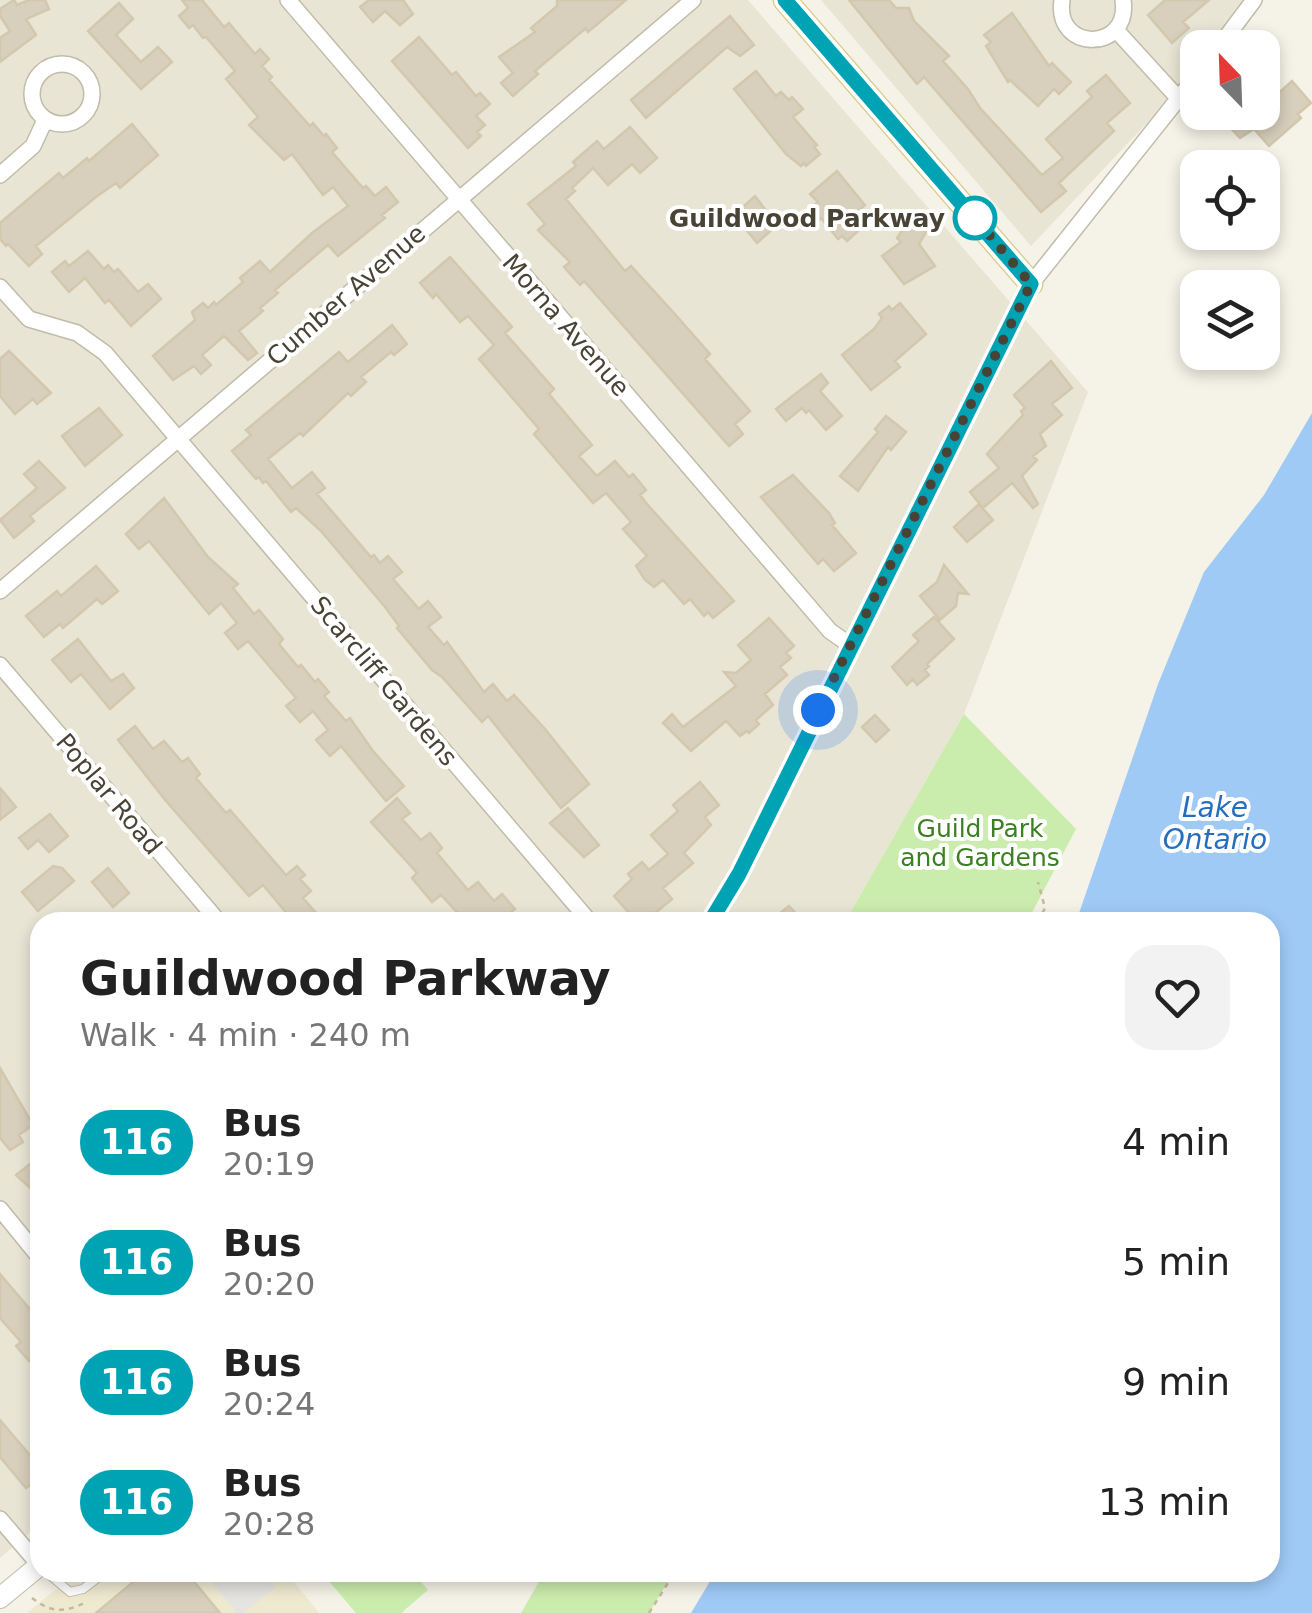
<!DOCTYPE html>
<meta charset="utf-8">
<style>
body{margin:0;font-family:"DejaVu Sans",sans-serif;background:#f2f2f2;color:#222;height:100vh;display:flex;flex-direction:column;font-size:38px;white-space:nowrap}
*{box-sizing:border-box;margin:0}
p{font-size:32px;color:#767676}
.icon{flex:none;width:55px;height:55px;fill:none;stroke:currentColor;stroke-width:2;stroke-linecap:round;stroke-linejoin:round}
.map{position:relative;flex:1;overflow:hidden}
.sheet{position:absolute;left:30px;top:912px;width:1250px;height:670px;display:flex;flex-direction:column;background:#fff;border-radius:30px;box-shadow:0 5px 15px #0003}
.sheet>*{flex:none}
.badge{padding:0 20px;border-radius:32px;font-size:35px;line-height:65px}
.needle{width:65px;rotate:337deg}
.controls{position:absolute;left:1180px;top:30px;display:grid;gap:20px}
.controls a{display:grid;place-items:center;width:100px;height:100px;border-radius:20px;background:#fff;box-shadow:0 5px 15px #0003;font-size:50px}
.you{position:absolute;width:50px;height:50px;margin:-25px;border:8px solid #fff;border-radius:50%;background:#1a73e8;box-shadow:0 0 0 15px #1a73e833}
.map>.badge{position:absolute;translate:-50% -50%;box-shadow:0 0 0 5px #fff}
.round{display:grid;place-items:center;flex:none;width:105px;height:105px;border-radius:30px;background:#f2f2f2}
.overview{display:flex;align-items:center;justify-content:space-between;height:170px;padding:0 50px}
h1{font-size:48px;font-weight:700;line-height:75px}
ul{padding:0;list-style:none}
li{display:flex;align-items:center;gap:30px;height:120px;padding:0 50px}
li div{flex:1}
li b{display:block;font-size:38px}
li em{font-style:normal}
li .badge{min-width:110px;font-weight:700;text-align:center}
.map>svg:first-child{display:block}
</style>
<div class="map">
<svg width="1312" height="1613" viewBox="0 0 1312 1613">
<rect width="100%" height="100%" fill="#f5f2e7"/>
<path fill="#e9e5d5" d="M0 0H748L1088 392 964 714 845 922H40V1524L0 1558Z
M821 0H1264L1219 47 1198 48 1197 70 1031 246Z"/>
<path fill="#efe9d0" d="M77 1572 287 1573 319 1613H27Z"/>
<path fill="#caecad" d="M964 714 1076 829 1027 922H845Z
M322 1573H413L428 1590 401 1613H356Z
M544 1573V1572L673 1573 649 1613H521Z"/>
<path fill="#e6e4e0" d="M204 1573H264L276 1587 243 1613H237Z"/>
<path fill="#9fcaf6" d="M1312 413V1613H691L715 1573 1270 1572V922H1076L1158 684 1204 572 1264 495Z"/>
<path fill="#d8cfbc" stroke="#d3c8ae" stroke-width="2.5" d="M14 0 17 5 29 0H45L49 9 26 19 36 35 0 62V38L10 31 0 16V9Z
M182 0H202L224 27 229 23 255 54 260 49 269 59 262 66 272 77 269 80 310 126 313 123 324 136 326 134 337 148 332 152 363 188 366 186 375 196 386 187 398 202 382 215 385 218 338 256 328 245 275 290 278 293 260 308 263 311 239 331 257 353 248 360 224 336 202 355 211 365 201 374 194 366 173 380 153 356 195 320 192 312 203 303 208 308 214 302 216 305 243 282 240 278 260 261 270 272 312 233 348 206 333 187 323 195 292 154 284 160 249 125 258 117 226 79 235 71 206 37 203 38 193 25 189 28 179 16 188 8Z
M369 0H403L413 14 400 25 385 11 373 22 360 7Z
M557 0H626L588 32 586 28 535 71 538 74 513 96 501 83 513 73 499 57 535 32 531 28 557 6Z
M849 0H889L896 8H909L914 21 949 56 943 61 968 89 980 108 1042 175 1063 158 1046 139 1092 97 1087 91 1106 75 1130 103 1107 123 1114 131 1059 183 1066 191 1041 212 924 77 917 84Z
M1165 0H1209L1183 22 1189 28 1172 43 1148 15Z
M119 3 133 19 116 35 141 62 158 47 172 62 141 89 88 31Z
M1012 13 1049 66 1052 63 1071 82 1059 94 1054 89 1038 106 1010 80 1008 82 986 46 991 42 984 35Z
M730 16 754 45 740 56 727 47 646 118 631 100Z
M419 37 452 75 456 72 476 96 480 93 490 104 476 116 485 125 477 132 481 136 468 148 392 61Z
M756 71 776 96 781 92 789 100 792 97 803 109 793 117 817 145 814 147 820 154 806 166 804 163 801 166 786 154 734 89Z
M1292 81 1311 103 1298 114 1301 118 1269 146 1254 129 1240 138 1226 123 1238 112H1262V101L1269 95 1272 99Z
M132 124 158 155 120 188 116 183 96 197 36 246 42 254 29 266 8 244 6 246 0 239V223L59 173 63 178 87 158 89 161Z
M630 127 657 158 640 173 632 164 608 185 593 168 572 188 575 191 566 199 625 271 631 266 674 313 710 354 705 359 750 411 735 424 743 434 729 446 584 281 580 285 564 267 570 262 538 230 545 224 528 204 576 166 573 162 597 141 604 149Z
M837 171 865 205 856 213 866 224 847 241 842 236 838 239 821 218 815 224 805 213 818 202 810 194Z
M755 196 777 225 757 243 734 215Z
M908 221 926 232 919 244 935 266 904 284 882 256 901 242 897 238Z
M88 251 104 269 108 265 114 272 118 269 138 292 148 284 161 299 131 326 109 300 105 303 85 278 69 292 52 272 65 261 69 266Z
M450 257 512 327 505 333 554 389 549 394 592 445 579 456 597 476 615 461 629 477 633 474 646 490 640 495 647 504 734 601 713 618 708 612 704 616 690 599 684 604 663 580 654 587 645 580 636 566 647 556 623 529 631 522 606 493 593 503 534 434 539 429 479 359 494 345 468 316 460 322 436 294 433 298 420 283Z
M900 303 926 334 895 361 900 367 871 390 842 355 874 329 882 318 879 314 889 306 892 310Z
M392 325 407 344 394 355 391 352 361 377 366 382 351 396 348 393 303 436 300 433 268 459 292 488 312 472 325 488 317 494 371 557 374 555 380 563 388 556 402 572 393 579 419 609 428 601 441 617 428 627 444 645 447 642 484 692 493 684 507 701 514 695 545 729 589 784 561 808 488 716 482 722 442 677 432 670 397 628 399 626 385 607 321 531 296 508 291 512 266 481 263 483 259 477 256 479 232 451 251 435 246 430 339 352 348 362Z
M9 351 51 393 37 404 33 399 15 414 0 396V359Z
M1051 361 1072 388 1052 404 1062 415 1040 434 1046 446 1033 456 1037 460 1022 476 1038 504 1033 508 1012 483 983 508 970 492 999 468 987 454 1023 415 1021 411 1025 408 1014 395Z
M821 374 828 383 820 391 842 416 826 430 809 410 806 413 802 408 786 421 776 409Z
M99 408 122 435 85 466 62 436Z
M886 416 906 432 891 450 888 447 858 491 840 476 878 432 875 429Z
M39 461 65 488 30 516 34 521 14 538 0 520 37 488 24 474Z
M793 475 829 513 835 523 832 525 856 553 834 571 823 559 818 564 761 497Z
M164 498 208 557 238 584 233 588 254 614 259 610 283 639 279 644 298 667 301 665 315 682 318 679 329 692 324 696 346 721 350 718 373 751 404 786 386 801 341 746 330 756 316 740 328 730 313 711 300 722 286 706 296 698 248 641 238 649 225 633 237 623 221 603 209 614 149 541 139 549 126 534Z
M979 504 993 520 967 542 954 527Z
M944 565 968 594 958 593 956 606 940 620 920 596 937 582Z
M96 566 118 591 102 604 97 599 63 628 60 624 44 637 26 616 57 591 61 596Z
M934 617 954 639 927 664 929 666 925 670 929 675 917 685 913 679 907 685 892 667 919 641 913 635Z
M769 618 794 646 786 653 791 658 780 667 787 675 765 694 773 705 756 720 759 724 749 733 747 731 740 736 726 721 691 751 663 723 672 714 683 727 736 686 724 672 736 673 751 660 738 645Z
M78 639 111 681 123 674 134 688 110 709 81 674 71 682 52 660Z
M875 715 889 730 876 742 862 727Z
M135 726 153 749 164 741 182 762 188 758 200 774 196 778 226 813 230 810 286 875 297 866 305 875 300 879 311 891 303 898 324 922H294L263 885 249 896 166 801 118 740Z
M700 782 719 805 705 817 711 825 684 853 693 863 663 888 672 899 654 914 662 922H619L630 914 614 896 632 879 628 874 642 862 649 870 668 854 651 835 678 811 673 805Z
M0 788 16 807 0 820Z
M397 798 410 813 402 819 421 840 430 833 442 848 437 853 468 890 478 882 494 901 502 894 515 909 499 922H480L473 914 465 921 441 895 432 902 412 878 417 873 371 822Z
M568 808 599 845 584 857 550 823Z
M50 814 68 836 49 852 38 840 28 849 19 838Z
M53 866 62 868 74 881 38 911 22 892Z
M108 868 129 893 113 907 92 882Z
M789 906 804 922H769Z
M0 1068 33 1125 19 1135 23 1142 10 1150 0 1138Z
M40 1156V1197L16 1175Z
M0 1274 40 1321V1352L29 1361 16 1346 21 1342 0 1318Z
M0 1420 40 1467V1491L33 1483 26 1488 0 1457Z
M145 1572H186L220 1613H96Z"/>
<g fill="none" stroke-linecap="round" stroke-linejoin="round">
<defs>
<path id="service" d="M46 1572 70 1592 83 1589 105 1572"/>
<path id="minor" d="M288 0 830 631 850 645
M1062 0C1054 53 1131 52 1123 0
M1116 30 1179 99
M1218 48 1254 0
M32 94a30 30 0 1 1 60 0a30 30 0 1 1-60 0Z
M0 175 33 146 45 120
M1031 284 1198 74
M0 287 29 319 77 333 105 353 590 922
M0 591 693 0
M0 665 219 922
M0 1209 40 1258
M0 1519 40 1566"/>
<path id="tertiary" d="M710 922 739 874 1031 284
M0 1598 40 1565"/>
<path id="secondary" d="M785 0 1031 284"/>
</defs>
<use href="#service" stroke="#c1bba9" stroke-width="10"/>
<use href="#minor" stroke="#c1bba9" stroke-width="18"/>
<use href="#tertiary" stroke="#c1bba9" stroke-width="22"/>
<use href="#secondary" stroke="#d9cd94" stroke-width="25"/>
<path stroke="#c4b999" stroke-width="2.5" stroke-dasharray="5 5" stroke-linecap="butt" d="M1038 922 1045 908 1038 882
M32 1598C51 1613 65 1613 86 1602
M649 1613 675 1572"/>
<use href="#service" stroke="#fff" stroke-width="8"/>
<use href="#minor" stroke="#fff" stroke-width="15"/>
<use href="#tertiary" stroke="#fff" stroke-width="20"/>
<use href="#secondary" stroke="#fff7c7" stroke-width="22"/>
</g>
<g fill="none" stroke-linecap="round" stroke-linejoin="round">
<defs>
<path id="line" d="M710 922 739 874 1031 284 785 0"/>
</defs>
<use href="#line" stroke="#fff" stroke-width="22"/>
<use href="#line" stroke="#00a3b4" stroke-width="15"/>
<path stroke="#494335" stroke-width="10" stroke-dasharray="0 18" d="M818 710 1031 284 975 218"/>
</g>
<circle fill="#fff" stroke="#00a3b4" stroke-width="5" cx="975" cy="218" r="20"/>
<g text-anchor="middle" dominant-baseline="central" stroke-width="8" stroke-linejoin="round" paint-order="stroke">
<g font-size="25" font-weight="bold" fill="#494335" stroke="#fff" text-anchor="end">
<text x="945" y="218">Guildwood Parkway</text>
</g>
<g font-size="25" fill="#494335" stroke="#fff">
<text transform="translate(346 295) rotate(-41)">Cumber Avenue</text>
<text transform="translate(566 325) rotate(49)">Morna Avenue</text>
<text transform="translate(384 681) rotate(50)">Scarcliff Gardens</text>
<text transform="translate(109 794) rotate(50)">Poplar Road</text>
</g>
<g font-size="25" fill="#3d8023" stroke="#fff">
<text x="980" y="828">Guild Park<tspan x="980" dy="29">and Gardens</tspan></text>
</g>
<g font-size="28" font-style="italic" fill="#256ebe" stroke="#fff">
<text x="1215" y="807">Lake<tspan x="1215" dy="32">Ontario</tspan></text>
</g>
</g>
</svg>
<div class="controls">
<a><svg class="needle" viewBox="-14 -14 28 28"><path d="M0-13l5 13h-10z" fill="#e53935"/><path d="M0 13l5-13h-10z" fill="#767676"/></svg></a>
<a><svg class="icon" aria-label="locate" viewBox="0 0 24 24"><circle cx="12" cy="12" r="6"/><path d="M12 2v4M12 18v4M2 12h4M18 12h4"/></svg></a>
<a><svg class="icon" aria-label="layers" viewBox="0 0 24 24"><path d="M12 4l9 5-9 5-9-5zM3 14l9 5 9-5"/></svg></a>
</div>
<div class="you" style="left:818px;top:710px"></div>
<section class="sheet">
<div class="overview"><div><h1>Guildwood Parkway</h1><p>Walk · 4 min · 240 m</p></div><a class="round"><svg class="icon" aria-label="heart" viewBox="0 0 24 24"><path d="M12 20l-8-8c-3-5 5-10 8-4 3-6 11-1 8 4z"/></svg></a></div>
<ul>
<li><span class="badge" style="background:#00a3b4;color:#fff">116</span><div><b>Bus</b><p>20:19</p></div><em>4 min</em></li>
<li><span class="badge" style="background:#00a3b4;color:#fff">116</span><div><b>Bus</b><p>20:20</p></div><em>5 min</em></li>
<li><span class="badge" style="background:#00a3b4;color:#fff">116</span><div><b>Bus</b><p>20:24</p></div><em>9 min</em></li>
<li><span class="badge" style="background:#00a3b4;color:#fff">116</span><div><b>Bus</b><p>20:28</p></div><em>13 min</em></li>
</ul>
</section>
</div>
